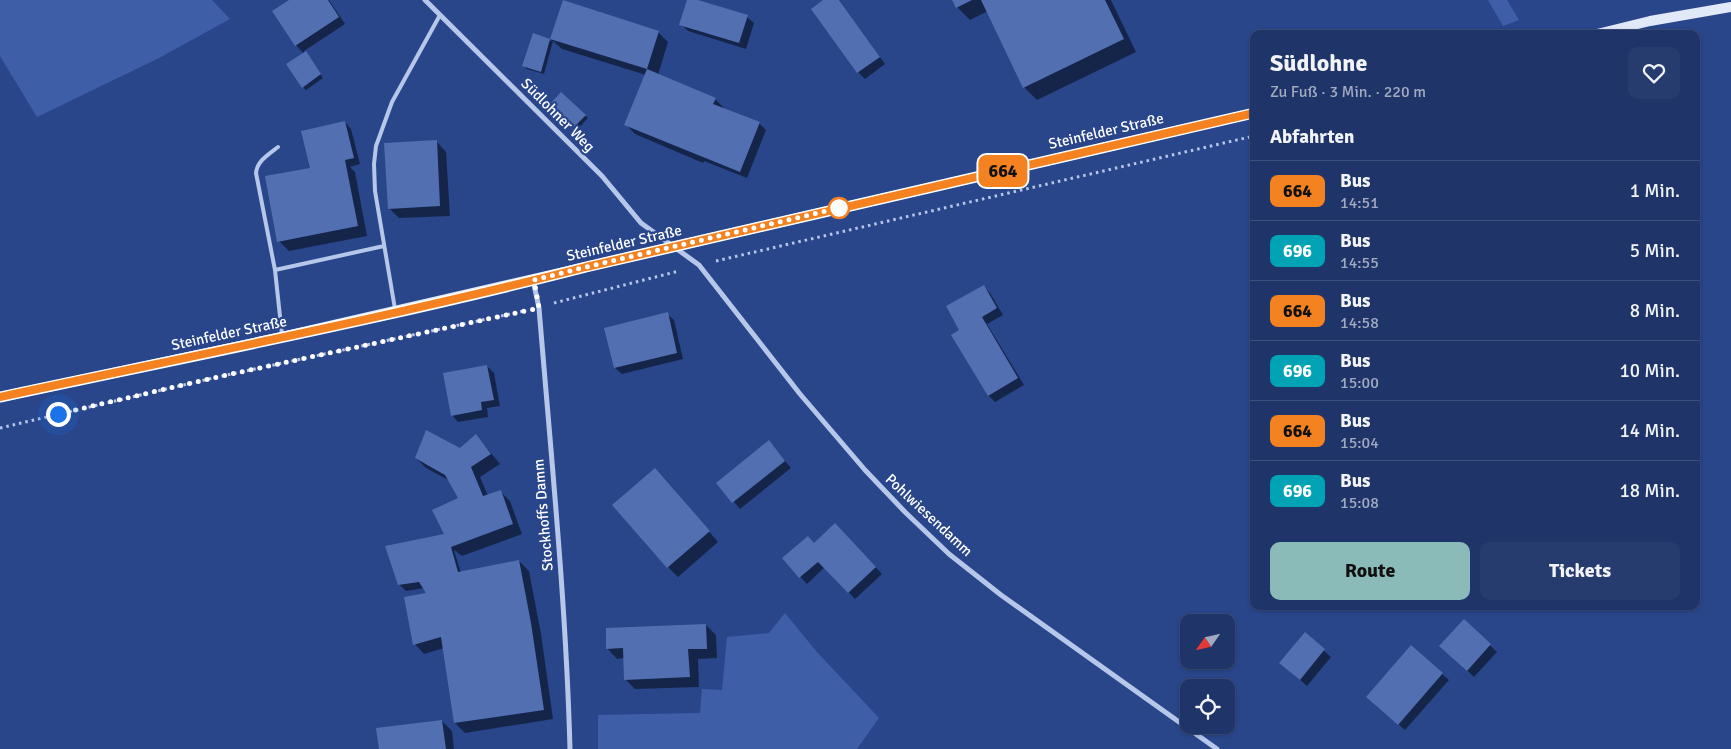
<!DOCTYPE html>
<html lang="de">
<meta charset="utf-8">
<style>
body{margin:0;font-family:Signika,sans-serif;background:#273c6e;color:#f1f3f6;height:100vh;display:flex;flex-direction:column;font-size:19px;white-space:nowrap}
*{box-sizing:border-box;margin:0}
p{font-size:16px;color:#a1aac0}
.icon{flex:none;width:28px;height:28px;fill:none;stroke:currentColor;stroke-width:2;stroke-linecap:round;stroke-linejoin:round}
.map{position:relative;flex:1;overflow:hidden}
.details{position:absolute;left:1250px;top:30px;width:450px;height:580px;display:flex;flex-direction:column;background:#1f3468;border-radius:10px;box-shadow:0 1px 4px #0004,0 0 0 1px #3c4f7c}
.details>*{flex:none}
.badge{padding:0 10px;border-radius:8px;font-size:18px;line-height:32px}
.needle{width:32px;rotate:236deg}
.fabs{position:absolute;left:1180px;top:614px;display:grid;gap:10px}
.fabs a{display:grid;place-items:center;width:55px;height:55px;border-radius:10px;background:#1f3468;box-shadow:0 1px 4px #0004,0 0 0 1px #3c4f7c;font-size:25px}
.you{position:absolute;width:25px;height:25px;margin:-12px;border:4px solid #fff;border-radius:50%;background:#1a73e8;box-shadow:0 0 0 8px #1a73e833}
.map>.badge{position:absolute;translate:-50% -50%;box-shadow:0 0 0 2px #fff}
h2{padding:0 20px;font-size:19px;line-height:45px}
.round{display:grid;place-items:center;flex:none;width:52px;height:52px;border-radius:10px;background:#273c6e}
.overview{display:flex;align-items:center;justify-content:space-between;height:85px;padding:0 20px}
h1{font-size:24px;font-weight:700;line-height:38px}
.primary-button{display:flex;gap:10px;margin-top:auto;padding:10px 20px}
.primary-button a{flex:1;height:58px;border-radius:10px;background:#8bbbb9;color:#111;font-size:20px;font-weight:700;line-height:58px;text-align:center}
.primary-button a+a{background:#273c6e;color:#f1f3f6}
ul{padding:0;list-style:none}
li{display:flex;align-items:center;gap:15px;height:60px;padding:0 20px;border-top:1px solid #3c4f7c}
li div{flex:1}
li b{display:block;font-size:19px}
li em{font-style:normal}
li .badge{min-width:55px;font-weight:700;text-align:center}
.map>svg:first-child{display:block}
</style>
<div class="map">
<svg width="1731" height="749" viewBox="0 0 1731 749">
<rect width="100%" height="100%" fill="#29468b"/>
<path fill="#3e5fa7" d="M0 0H212L230 19 159 58 37 117 0 56Z
M1488 0H1507L1519 20 1503 26Z
M785 613 816 651 879 718 857 749H598V715L700 713 702 689 722 690 727 637 769 633Z"/>
<path fill="#0007" d="M291 0H329L345 24 304 51 323 78 306 90 303 87 304 54 296 45Z
M689 0H694L747 17 754 23 746 49 688 31 681 24Z
M825 0H839L885 64 865 79 858 72 812 9Z
M954 0H1111L1136 52 1037 100 1024 87 988 11 970 20 957 7Z
M564 1 658 32 668 42 658 75 715 99 725 109 759 123 766 130 747 178 704 161 703 163 635 134 626 124 646 75 562 49 553 41 544 74 527 69 524 66 534 34 551 41Z
M561 94 588 118 576 131 550 106Z
M345 122 351 129 360 164 350 167 355 172 367 236 289 251 279 241 311 168Z
M437 142 446 152 450 216 399 218 389 208Z
M984 286 990 293 1003 315 987 324 1024 385 995 402 989 396 953 335 960 330Z
M667 314 674 320 683 359 622 374 615 368Z
M487 366 494 373 500 406 487 408 488 417 458 422 452 415Z
M476 435 500 464 480 477 488 496 500 491 510 501 522 534 462 556 454 550 461 573 519 561 529 571 541 634 553 719 465 733 455 723 444 648 424 654 415 644 429 594 425 588 406 591 399 584 444 535 460 499 450 481 426 468 416 458 461 449Z
M775 449 791 468 740 509 718 483Z
M665 480 718 542 678 577 668 567Z
M835 525 882 574 855 599 825 567 807 584 784 559 814 545Z
M1464 621 1497 652 1474 677 1448 652Z
M706 625 716 635 717 658 698 659 699 687 635 689 625 679 624 658 617 659 608 649Z
M1305 634 1331 657 1307 686 1288 669Z
M1442 674 1449 680 1405 730 1374 704Z
M442 721 452 731 454 749H380Z"/>
<path fill="#526fb2" d="M289 0H328L339 17 295 46 272 11Z
M563 0 659 31 647 69 550 39Z
M687 0H698L748 15 739 43 679 25Z
M823 0H839L880 57 857 73 811 9Z
M952 0H972L956 8Z
M981 0H1105L1124 39 1023 88Z
M533 33 550 39 541 72 522 66Z
M306 51 321 74 302 88 286 64Z
M647 69 716 98 713 104 760 122 740 172 624 125Z
M561 92 586 115 572 129 548 106Z
M345 121 354 158 345 160 358 226 277 242 265 176 310 168 301 131Z
M437 140 440 206 388 209 384 143Z
M984 285 997 308 982 317 1018 378 988 396 951 335 959 330 946 306Z
M668 312 677 353 614 368 604 328Z
M487 365 494 400 481 402 482 410 451 416 443 373Z
M426 430 460 448 476 434 491 454 471 467 483 496 501 490 513 524 451 547 458 572 519 560 531 623 544 710 454 723 441 637 413 645 404 597 426 593 419 582 398 585 385 546 444 534 432 510 458 498 445 475 415 458Z
M769 440 785 461 732 503 716 483Z
M655 468 710 531 667 568 612 505Z
M835 523 876 567 848 593 818 562 799 578 782 558 808 536 814 543Z
M1464 619 1491 644 1467 671 1439 646Z
M706 624 707 649H688L690 677 624 680 623 648 606 649V628Z
M1305 632 1325 649 1300 680 1279 663Z
M1411 645 1443 673 1398 725 1366 697Z
M442 720 446 749H379L376 728Z"/>
<g fill="none" stroke-linecap="round" stroke-linejoin="round">
<path stroke="#b7c7e9" stroke-width="3" stroke-dasharray="2.5 4" stroke-linecap="butt" d="M716 261 1254 136
M554 303 679 271
M0 428 213 378 524 311"/>
<path stroke="#b7c7e9" stroke-width="4" d="M275 270 256 173C257 161 269 154 278 147
M395 309 375 191 374 164 376 146 392 102 440 15
M282 335 275 270 384 246"/>
<path stroke="#b7c7e9" stroke-width="5" d="M425 0 602 176 641 223 699 265 800 394 865 470 905 512 949 554 1001 595 1217 749
M533 280 539 308C551 455 566 602 570 749"/>
<path stroke="#e1e8f8" stroke-width="10" d="M1597 34 1650 21 1731 7
M0 397 282 337 1254 113"/>
</g>
<g fill="none" stroke-linecap="round" stroke-linejoin="round">
<defs>
<path id="line" d="M0 397C196 355 392 317 586 267L1254 113"/>
</defs>
<use href="#line" stroke="#fff" stroke-width="11"/>
<use href="#line" stroke="#f58220" stroke-width="8"/>
<path stroke="#fff" stroke-width="5" stroke-dasharray="0 9" d="M58 414 213 378 539 308 534 280 586 267 848 206 839 208"/>
</g>
<circle fill="#fff" stroke="#f58220" stroke-width="2.5" cx="839" cy="208" r="10"/>
<g text-anchor="middle" dominant-baseline="central" stroke-width="4.5" stroke-linejoin="round" paint-order="stroke">
<g font-size="15" fill="#fff" stroke="#29468b">
<text transform="translate(558 115) rotate(45)">Südlohner Weg</text>
<text transform="translate(1106 131) rotate(-13)">Steinfelder Straße</text>
<text transform="translate(624 243) rotate(-13)">Steinfelder Straße</text>
<text transform="translate(229 333) rotate(-12)">Steinfelder Straße</text>
<text transform="translate(543 515) rotate(-95)">Stockhoffs Damm</text>
<text transform="translate(929 515) rotate(43)">Pohlwiesendamm</text>
</g>
</g>
</svg>
<div class="fabs">
<a><svg class="needle" viewBox="-14 -14 28 28"><path d="M0-13l5 13h-10z" fill="#e53935"/><path d="M0 13l5-13h-10z" fill="#a1aac0"/></svg></a>
<a><svg class="icon" aria-label="locate" viewBox="0 0 24 24"><circle cx="12" cy="12" r="6"/><path d="M12 2v4M12 18v4M2 12h4M18 12h4"/></svg></a>
</div>
<div class="you" style="left:58px;top:414px"></div>
<b class="badge" style="left:1003px;top:171px;background:#f58220;color:#111">664</b>
<section class="details">
<div class="overview"><div><h1>Südlohne</h1><p>Zu Fuß · 3 Min. · 220 m</p></div><a class="round"><svg class="icon" aria-label="heart" viewBox="0 0 24 24"><path d="M12 20l-8-8c-3-5 5-10 8-4 3-6 11-1 8 4z"/></svg></a></div>
<h2>Abfahrten</h2>
<ul>
<li><span class="badge" style="background:#f58220;color:#111">664</span><div><b>Bus</b><p>14:51</p></div><em>1 Min.</em></li>
<li><span class="badge" style="background:#00a3b4;color:#fff">696</span><div><b>Bus</b><p>14:55</p></div><em>5 Min.</em></li>
<li><span class="badge" style="background:#f58220;color:#111">664</span><div><b>Bus</b><p>14:58</p></div><em>8 Min.</em></li>
<li><span class="badge" style="background:#00a3b4;color:#fff">696</span><div><b>Bus</b><p>15:00</p></div><em>10 Min.</em></li>
<li><span class="badge" style="background:#f58220;color:#111">664</span><div><b>Bus</b><p>15:04</p></div><em>14 Min.</em></li>
<li><span class="badge" style="background:#00a3b4;color:#fff">696</span><div><b>Bus</b><p>15:08</p></div><em>18 Min.</em></li>
</ul>
<div class="primary-button"><a>Route</a><a>Tickets</a></div>
</section>
</div>
